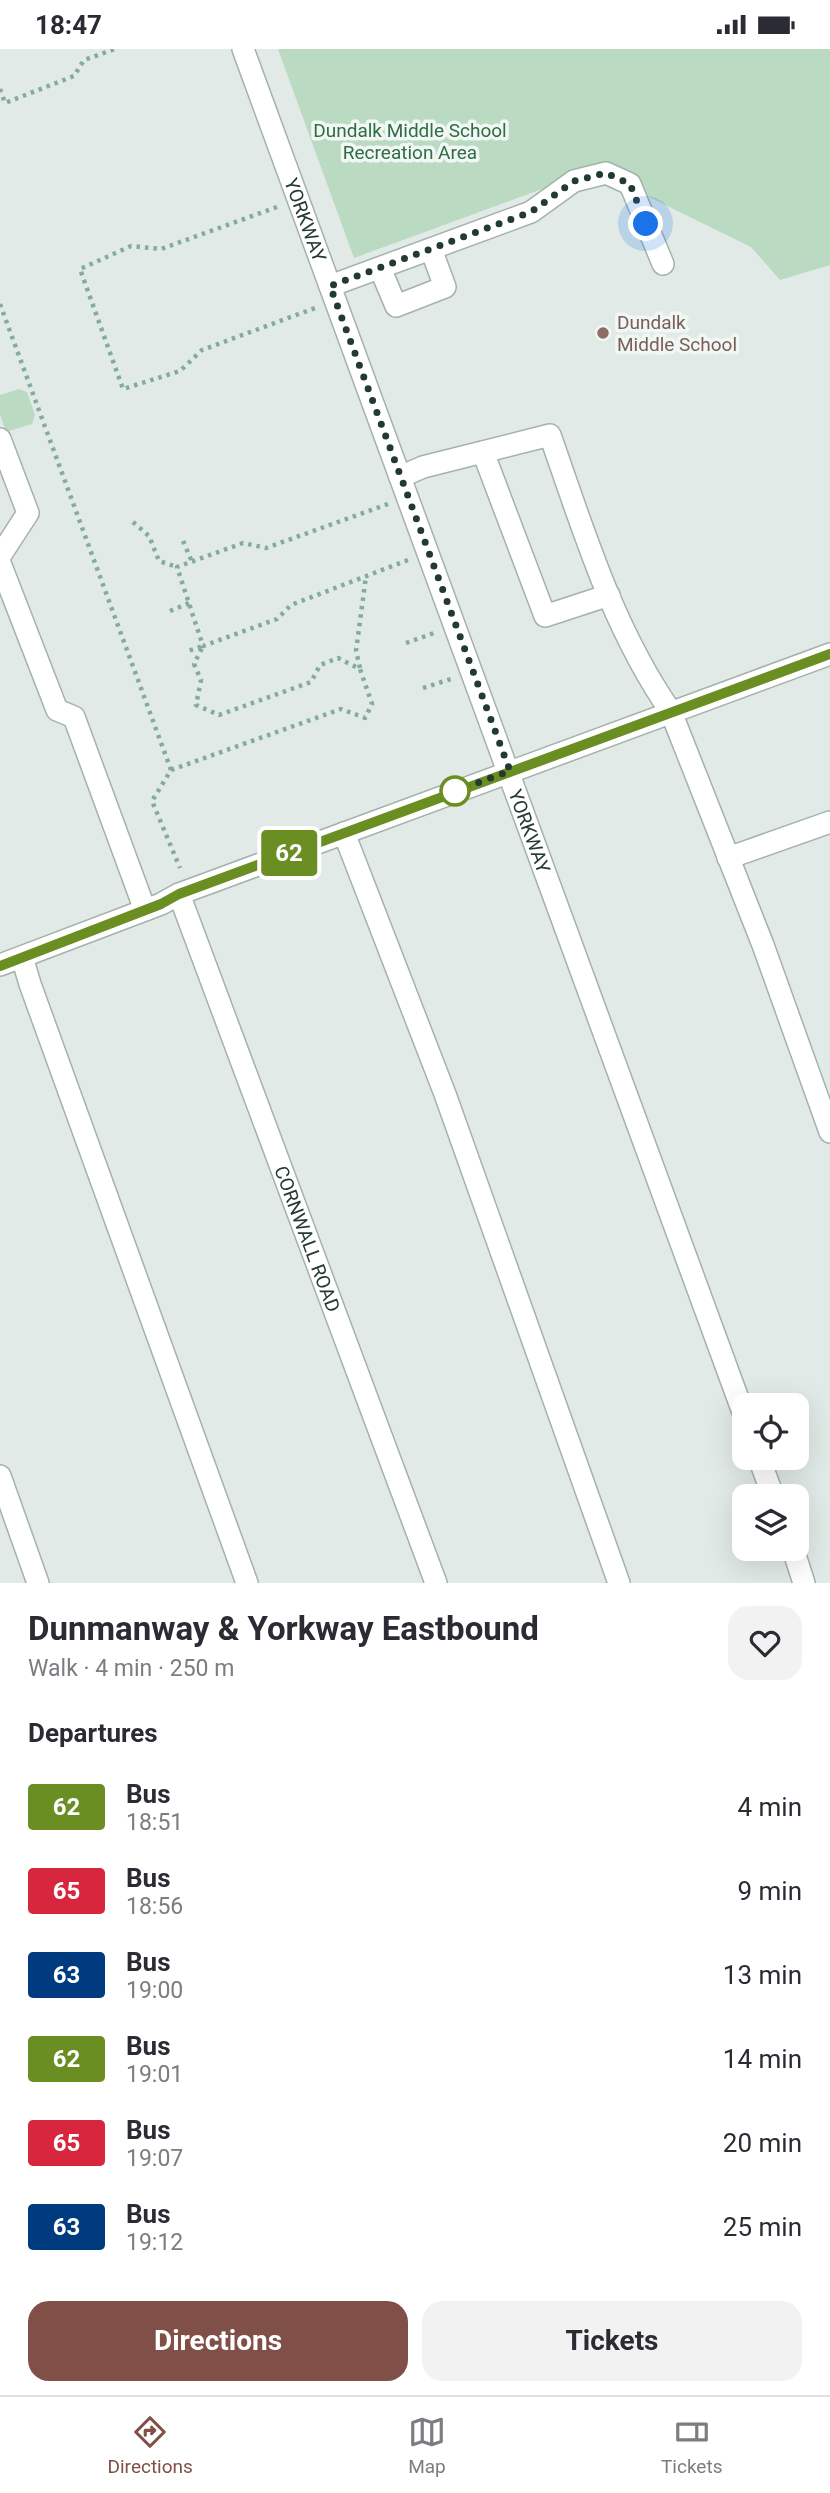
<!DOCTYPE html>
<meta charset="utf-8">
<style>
body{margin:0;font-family:Roboto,sans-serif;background:#f2f2f3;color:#2b2b33;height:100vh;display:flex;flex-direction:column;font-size:26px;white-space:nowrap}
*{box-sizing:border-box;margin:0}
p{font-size:23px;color:#7c7c81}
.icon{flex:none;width:38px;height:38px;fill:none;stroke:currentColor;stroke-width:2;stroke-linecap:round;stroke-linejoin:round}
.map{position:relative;height:1534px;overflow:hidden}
.details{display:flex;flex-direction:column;background:#fff;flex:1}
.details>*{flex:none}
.badge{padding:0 14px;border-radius:5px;font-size:24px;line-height:46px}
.controls{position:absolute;left:732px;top:1344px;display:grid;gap:14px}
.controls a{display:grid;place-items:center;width:77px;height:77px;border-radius:14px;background:#fff;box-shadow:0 7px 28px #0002;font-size:35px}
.you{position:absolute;width:35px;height:35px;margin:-18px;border:5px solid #fff;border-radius:50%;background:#1a73e8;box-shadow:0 0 0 10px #1a73e833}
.map>.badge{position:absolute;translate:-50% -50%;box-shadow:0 0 0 4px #fff}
h2{padding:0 28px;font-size:26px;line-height:63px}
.round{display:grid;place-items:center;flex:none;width:74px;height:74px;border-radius:21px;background:#f2f2f3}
.headline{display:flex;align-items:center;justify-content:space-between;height:119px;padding:0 28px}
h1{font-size:33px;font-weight:700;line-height:52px}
.action{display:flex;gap:14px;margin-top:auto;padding:14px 28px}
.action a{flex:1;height:80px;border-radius:21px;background:#804f48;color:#fff;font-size:28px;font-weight:700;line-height:80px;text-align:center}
.action a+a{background:#f2f2f3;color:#2b2b33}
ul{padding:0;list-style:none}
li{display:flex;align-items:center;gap:21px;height:84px;padding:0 28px}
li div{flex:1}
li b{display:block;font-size:26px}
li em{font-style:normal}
li .badge{min-width:77px;font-weight:700;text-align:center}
.status{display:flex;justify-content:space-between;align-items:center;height:49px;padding:0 35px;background:#fff;direction:ltr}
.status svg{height:19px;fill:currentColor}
.menu{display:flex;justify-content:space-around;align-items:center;height:98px;border-top:2px solid #e1e1e2;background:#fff;font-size:19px;color:#7c7c81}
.menu a{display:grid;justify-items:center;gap:4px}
.menu .current{color:#804f48}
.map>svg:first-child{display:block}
</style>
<div class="status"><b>18:47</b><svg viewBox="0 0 49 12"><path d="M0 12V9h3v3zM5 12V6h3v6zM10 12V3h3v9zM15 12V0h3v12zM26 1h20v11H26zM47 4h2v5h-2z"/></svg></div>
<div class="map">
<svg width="830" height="1534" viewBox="0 0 830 1534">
<rect width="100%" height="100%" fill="#e1eae6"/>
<path fill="#bbdac2" d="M278 0H830V216L780 231 751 198 594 121 354 209Z
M19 340 27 343 35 366 32 375 6 383 0 366V346Z"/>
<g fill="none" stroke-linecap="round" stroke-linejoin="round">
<defs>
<g id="minor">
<path id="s1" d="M243 0 744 1366"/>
<path d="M380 219 396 257 445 238 431 200"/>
<path d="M330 237 531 163 574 132 606 124 630 135 663 215"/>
<path d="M0 390 28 464 0 507"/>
<path d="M483 403 545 567 609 546"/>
<path d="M400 428 423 418 550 386C583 480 613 580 671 663L763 896 830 1083"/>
<path d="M0 514 57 661 74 668 145 861"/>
<path d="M344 784 445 1045 619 1534"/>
<path d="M728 809 830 773"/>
<path id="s2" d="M179 845 436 1534"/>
<path d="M22 908 30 935 247 1534"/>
<path d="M0 916 161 855 179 845 830 605"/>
<path d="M759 1409 773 1447"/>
<path d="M0 1427 38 1534"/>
<path d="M793 1500 804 1534"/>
</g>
</defs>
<use href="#minor" stroke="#a4b2ac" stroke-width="24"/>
<path stroke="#84ac9d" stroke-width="4.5" stroke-dasharray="3.5 5" stroke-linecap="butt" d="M0 40 5 54 74 27 84 11 115 0
M277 158 161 200 131 197 80 220 123 340 180 322 202 301 315 259
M0 255 171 721 152 752 180 819
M388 455 266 499 243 494 177 518 203 597 277 570 291 556 408 511
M133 473 149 487 159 512 177 518
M183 492 192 513
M170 562 189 554
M406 594 434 584
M360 619 356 602 366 527
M423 639 451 630
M171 721 341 660 365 669 372 655 360 620 338 609 320 616 311 633 219 666 196 656 201 631 194 615 203 597 185 603"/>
<use href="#minor" stroke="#fff" stroke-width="21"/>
</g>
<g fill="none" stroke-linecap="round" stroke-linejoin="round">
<defs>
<path id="line" d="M0 917 161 855 179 845 830 605"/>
</defs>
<use href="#line" stroke="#fff" stroke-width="16"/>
<use href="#line" stroke="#6b8e23" stroke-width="10"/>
<path stroke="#233a32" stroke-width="7" stroke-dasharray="0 12.6" d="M455 742 510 722 330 237 531 163 574 132 606 124 630 135 646 175"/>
</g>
<circle fill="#8d6e63" stroke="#f1f7f4" stroke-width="2.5" cx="603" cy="284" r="7"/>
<circle fill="#fff" stroke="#6b8e23" stroke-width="3.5" cx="455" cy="742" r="14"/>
<g text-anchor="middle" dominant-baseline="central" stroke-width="7" stroke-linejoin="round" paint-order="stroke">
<g font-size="19" fill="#306d44" stroke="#f1f7f4">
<text x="410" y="81">Dundalk Middle School<tspan x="410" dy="22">Recreation Area</tspan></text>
</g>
<g font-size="19" fill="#233a32" stroke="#f1f7f4">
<text stroke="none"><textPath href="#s1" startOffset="182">YORKWAY</textPath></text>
<text stroke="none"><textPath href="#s1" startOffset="833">YORKWAY</textPath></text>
<text stroke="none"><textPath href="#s2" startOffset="368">CORNWALL ROAD</textPath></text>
</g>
<g font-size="19" fill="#785e54" stroke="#f1f7f4" text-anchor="start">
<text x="617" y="273">Dundalk<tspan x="617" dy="22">Middle School</tspan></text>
</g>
</g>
</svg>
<div class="controls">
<a><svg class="icon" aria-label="locate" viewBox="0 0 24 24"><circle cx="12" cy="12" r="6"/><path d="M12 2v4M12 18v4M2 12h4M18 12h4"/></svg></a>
<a><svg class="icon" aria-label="layers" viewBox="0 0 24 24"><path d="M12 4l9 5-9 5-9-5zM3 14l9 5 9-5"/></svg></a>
</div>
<div class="you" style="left:646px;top:175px"></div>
<b class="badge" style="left:289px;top:804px;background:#6b8e23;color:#fff">62</b>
</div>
<section class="details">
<div class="headline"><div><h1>Dunmanway &amp; Yorkway Eastbound</h1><p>Walk · 4 min · 250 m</p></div><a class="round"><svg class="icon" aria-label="heart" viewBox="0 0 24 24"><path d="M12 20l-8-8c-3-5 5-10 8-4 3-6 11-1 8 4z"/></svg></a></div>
<h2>Departures</h2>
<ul>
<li><span class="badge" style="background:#6b8e23;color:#fff">62</span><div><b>Bus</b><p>18:51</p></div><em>4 min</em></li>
<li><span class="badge" style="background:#d7263d;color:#fff">65</span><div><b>Bus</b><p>18:56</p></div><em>9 min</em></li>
<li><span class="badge" style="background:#003b80;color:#fff">63</span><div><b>Bus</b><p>19:00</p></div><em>13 min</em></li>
<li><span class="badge" style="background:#6b8e23;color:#fff">62</span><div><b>Bus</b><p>19:01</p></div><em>14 min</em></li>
<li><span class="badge" style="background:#d7263d;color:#fff">65</span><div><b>Bus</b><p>19:07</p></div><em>20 min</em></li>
<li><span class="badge" style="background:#003b80;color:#fff">63</span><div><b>Bus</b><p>19:12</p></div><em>25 min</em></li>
</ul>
<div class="action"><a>Directions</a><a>Tickets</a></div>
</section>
<nav class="menu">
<a class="current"><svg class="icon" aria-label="directions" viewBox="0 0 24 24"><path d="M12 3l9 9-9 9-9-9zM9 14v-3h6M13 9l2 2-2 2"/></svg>Directions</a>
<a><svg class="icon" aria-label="map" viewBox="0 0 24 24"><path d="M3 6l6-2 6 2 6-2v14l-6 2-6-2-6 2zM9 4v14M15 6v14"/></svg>Map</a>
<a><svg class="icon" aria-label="tickets" viewBox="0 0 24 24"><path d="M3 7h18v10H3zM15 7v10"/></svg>Tickets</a>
</nav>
